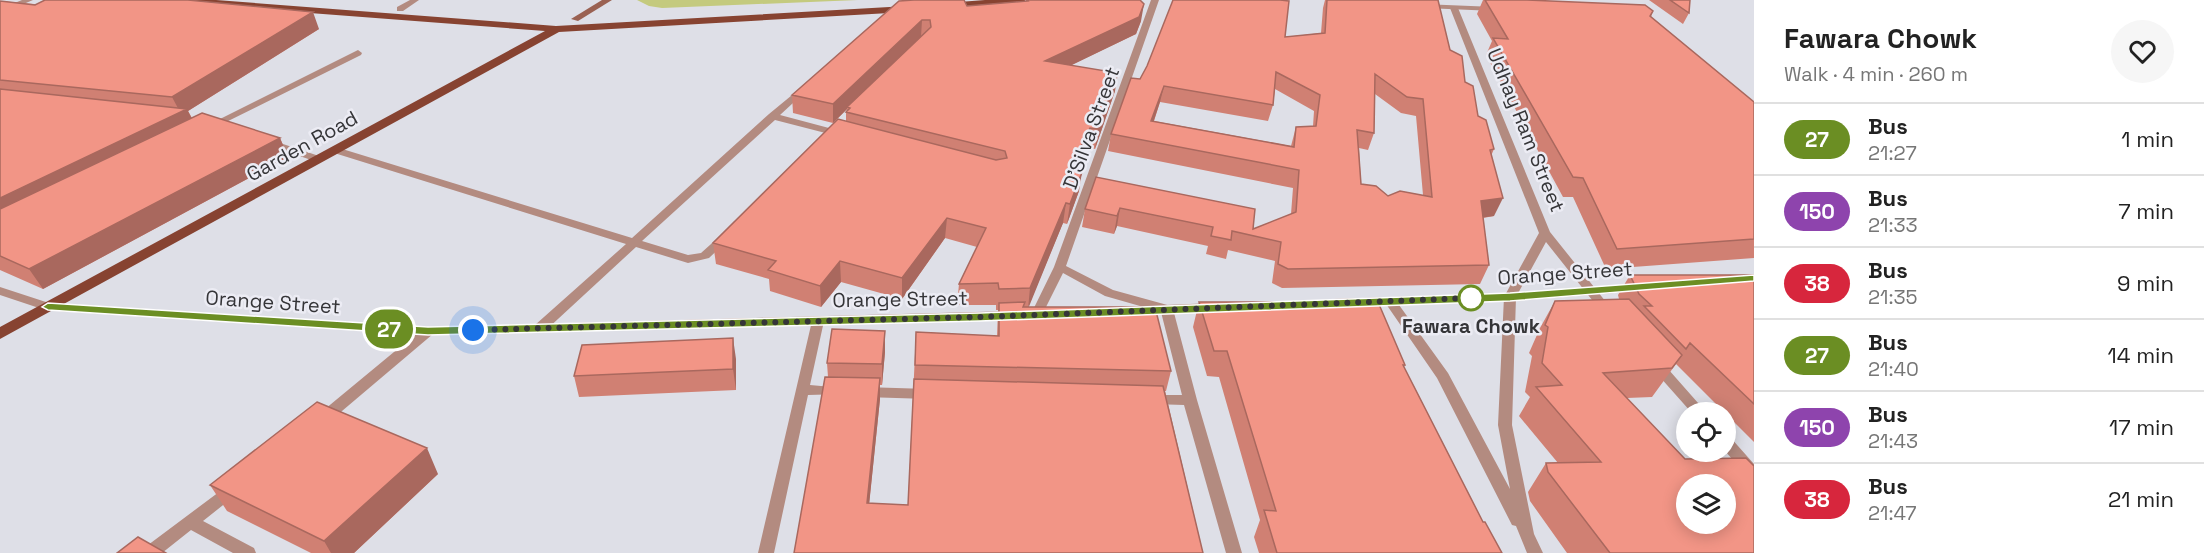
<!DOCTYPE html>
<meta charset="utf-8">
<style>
body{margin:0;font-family:"Space Grotesk",sans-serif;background:#f6f6f6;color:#222;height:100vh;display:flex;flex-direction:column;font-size:22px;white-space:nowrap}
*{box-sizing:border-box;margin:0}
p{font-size:20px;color:#767676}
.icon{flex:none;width:33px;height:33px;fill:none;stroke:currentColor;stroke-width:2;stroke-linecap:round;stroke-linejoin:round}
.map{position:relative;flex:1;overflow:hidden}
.details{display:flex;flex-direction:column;background:#fff;width:450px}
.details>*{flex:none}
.badge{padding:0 12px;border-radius:20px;font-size:21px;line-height:39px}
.controls{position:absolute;left:1676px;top:402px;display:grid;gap:12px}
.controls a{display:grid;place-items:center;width:60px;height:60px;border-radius:50%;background:#fff;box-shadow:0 3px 15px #0003;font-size:30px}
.you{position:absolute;width:30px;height:30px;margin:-15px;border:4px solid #fff;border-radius:50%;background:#1a73e8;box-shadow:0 0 0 9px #1a73e833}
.map>.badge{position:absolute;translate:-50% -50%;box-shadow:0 0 0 3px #fff}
.round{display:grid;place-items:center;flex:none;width:63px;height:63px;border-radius:32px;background:#f6f6f6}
.headline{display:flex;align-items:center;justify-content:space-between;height:102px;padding:0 30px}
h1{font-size:28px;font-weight:700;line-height:45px}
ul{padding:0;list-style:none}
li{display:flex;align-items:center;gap:18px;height:72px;padding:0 30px;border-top:2px solid #e0e0e0}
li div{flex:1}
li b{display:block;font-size:22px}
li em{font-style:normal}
li .badge{min-width:66px;font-weight:700;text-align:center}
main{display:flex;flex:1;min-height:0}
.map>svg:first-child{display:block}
</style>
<main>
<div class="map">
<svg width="1754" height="553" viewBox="0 0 1754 553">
<rect width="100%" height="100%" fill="#dedfe7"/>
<path fill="#c4ca7e" d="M637 0H858L662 8 649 6Z"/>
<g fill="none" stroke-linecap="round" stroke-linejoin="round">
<path fill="#b38b80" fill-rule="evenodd" d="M22 0H33L0 14V9Z
M410 0H419L403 11H397V7Z
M1151 0H1159L1066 266 1113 290 1171 306 1173 309 1197 400 1242 553H1226L1184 405 1152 404 1147 403 1145 399 1147 395H1182L1161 312 1105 296 1063 273 1041 317 1037 318 1031 314 1054 267Z
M1451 6 1458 8 1550 232 1614 312 1608 316 1604 315 1546 242 1516 297 1512 425 1534 534 1543 553H1527L1516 526 1512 525 1437 378 1384 301 1390 297 1394 298 1448 373 1510 489 1498 425 1504 297 1539 233 1450 8Z
M358 50 362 53 361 55 214 128H208L206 126Z
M803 86 808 89 806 91 780 115 844 132V136L841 137 775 120 642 241 688 255 701 253 720 236H728L730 238 728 240 709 258 688 263 636 247 545 331 540 332 534 328 535 325 626 244 331 152 330 150 331 148H339L632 238 769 114Z
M268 139 322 157 323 159 318 162 314 161 265 144 263 142Z
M0 287 52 304 54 307 48 311 0 295Z
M818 317 824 321 810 385 843 388 845 391 843 394 808 395 774 553H758L812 321Z
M428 327 434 331 433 334 329 422 324 423 319 422 317 418 319 414 423 328Z
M1656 359 1661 361 1706 412H1691L1651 367 1649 364 1651 361Z
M864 387 928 389 933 391 935 394 933 397 928 399 864 397 859 395 857 392 859 389Z
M1725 436 1730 437 1754 464V480L1749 478 1725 451Z
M232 484 237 486 240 490 237 494 203 521 254 548 256 553H233L191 530 162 553H142L144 548 227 486Z"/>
<path fill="#b38b80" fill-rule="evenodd" d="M1422 4 1495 7 1499 9 1495 11 1425 8 1421 6Z
M1636 284 1642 288 1640 291 1510 301 1333 307 1327 303 1333 299 1510 293Z
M48 303 428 327 1013 311 1019 315 1013 319 428 335 44 310 42 307Z
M1214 303 1218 304 1220 307 1218 310 1141 314 1135 310 1141 306Z"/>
<path fill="#9a6152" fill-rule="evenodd" d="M602 0H612L578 21 571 19Z"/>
<path fill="#874331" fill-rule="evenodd" d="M174 0H216L556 26 907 6 912 9 907 12 559 32 0 339V327L545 31 179 3Z
M985 0H1026L1021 3 946 9 941 6 946 3Z"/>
</g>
<path fill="#d08073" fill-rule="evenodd" d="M1026 0H1140L1141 21 1136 34 1071 65 1115 91 1095 149 1087 147 1076 170 1079 191 1067 224 1063 223 1028 307 1171 371 1166 391H1165L1203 553H794L828 377 827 363 885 331V352L882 385H880V399L869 504 908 505 916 332 997 336 998 310H996V305H957L959 284 977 247 945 238 902 299 841 282 821 307 770 291 769 279 716 264 713 243 846 121V112L847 109 833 123 793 113 792 95 899 1 967 6 1026 1Z
M1325 0H1438L1450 50 1465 82 1478 116 1494 149 1491 156 1494 216 1483 218 1489 265 1480 284 1282 288 1272 283 1275 261 1228 250 1226 259 1206 254 1208 246 1117 226 1114 234 1082 227 1085 209 1096 177 1253 229 1291 214 1293 188 1108 151 1111 134 1140 79 1285 37 1321 33 1323 8ZM1275 89 1314 111 1313 126 1296 127 1291 146 1154 121 1160 102 1268 121 1273 105ZM1375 94 1401 113 1416 116 1423 195 1388 196 1361 184 1359 148 1368 150 1374 133Z
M1483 0H1527L1653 11 1651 17 1754 102V258L1606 269 1573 197H1563L1486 55 1492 41 1477 14Z
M1649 0H1690L1689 13 1683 24Z
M0 1 319 29 188 111 192 118 280 138 288 157 43 289 0 270Z
M1630 275H1754V442L1676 364 1652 397 1627 398 1754 553H1567L1530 501 1528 492 1546 463H1558L1519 416 1530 397 1525 392 1532 356 1529 353 1540 328 1555 301 1619 299 1618 295Z
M1199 302 1405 365 1404 367 1483 522 1502 553H1259L1254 537 1260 520 1219 377 1207 376 1193 327Z
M736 359V390L579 397 574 376Z
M438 474 354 553H311L227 511 210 485Z"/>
<path fill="#a9685e" d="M1144 4 1141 21 1136 34 1043 79 1045 61Z
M313 12 319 29 188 111 196 127 0 224V198L180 112 172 97Z
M922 20 921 37 847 107V109L833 123V104Z
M1118 73 1115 91 1095 149 1098 129Z
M1164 86 1160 102 1148 138 1151 121Z
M1090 128 1087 147 1067 187 1070 168Z
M280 138 288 157 43 289 29 269Z
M1082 172 1079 191 1067 224 1070 204Z
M1503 198 1494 216 1472 219 1481 201Z
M1066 203 1063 223 1028 309 1030 288Z
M1120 208 1117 226 1114 234 1117 216Z
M947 218 945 238 902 299V278Z
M840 261 841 282 821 307 820 286Z
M885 331V352L882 385V364Z
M733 338 736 359V390L733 369Z
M880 378V399L867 525V503Z
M427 448 438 474 354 553H331L324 541Z"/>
<path fill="#f29586" stroke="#a9685e" stroke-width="1.5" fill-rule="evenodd" d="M45 0H188L313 12 172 97 0 80V1L35 5Z
M914 0H964L967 6 1028 1 1027 0H1140L1144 4 1139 17 1045 61 1118 73 1098 129 1090 128 1070 168 1082 172 1070 204 1066 203 1030 288 999 289 998 283 959 284 986 228 947 218 902 278 840 261 820 286 768 270 776 261 713 243 838 119 996 160 1007 158 1005 151 846 112 850 108 847 107 931 27 930 20H922L833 104 792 95 899 1Z
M1173 0H1280L1289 1 1285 37 1325 33 1327 0H1438L1450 50 1462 56 1465 82 1473 86 1478 116 1486 120 1494 149 1490 150 1503 198 1481 201 1489 265 1288 269 1278 264 1281 242 1232 231 1231 240 1211 236 1213 227 1120 208 1117 216 1085 209 1096 177 1255 209 1253 229 1296 212 1299 170 1111 134 1131 78 1140 79 1147 66ZM1276 72 1320 95 1316 126 1296 127 1294 147 1151 121 1164 86 1273 105ZM1375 74 1407 97 1423 99 1432 197 1400 191 1388 196 1376 186 1361 184 1357 130 1374 133Z
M1485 0H1527L1645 5 1653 11 1650 16 1754 102V239L1617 249 1583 178 1573 177 1493 38 1508 39Z
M1670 0H1690L1689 13Z
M0 89 187 109 0 198Z
M202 113 280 138 29 269 0 256V209Z
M1630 275H1754V404L1690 343 1686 349 1644 306H1652L1639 294Z
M1629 299 1682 355 1672 368 1603 373 1685 459 1746 458 1754 466V553H1610L1548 472 1546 463 1601 462 1536 387 1562 385 1542 363 1548 327 1545 325 1555 301ZM1686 484H1725V524H1686Z
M1025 302 1023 307H1155L1171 371 915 365 916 332 999 336V303Z
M1199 302H1378L1405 365H1403L1483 522H1485L1502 553H1277L1264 510 1276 511 1227 351H1214Z
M832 329 885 331 882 364 827 363Z
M733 338V369L574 376 582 345Z
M825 377 880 378 867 503 908 505 914 379 1163 386 1203 553H794Z
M317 402 427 448 324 541 210 485Z
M138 537 166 553H117Z"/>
<path fill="#6b8e23" stroke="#fff" stroke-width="1.5" d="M1754 275V281L1510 301 980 321 428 335 48 310 42 307 48 303 428 327 980 313 1510 293Z"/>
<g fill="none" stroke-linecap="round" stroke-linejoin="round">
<path stroke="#353538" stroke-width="6" stroke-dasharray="0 10.8" d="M473 330 980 317 1471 298"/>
</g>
<circle fill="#fff" stroke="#6b8e23" stroke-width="3" cx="1471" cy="298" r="12"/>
<g text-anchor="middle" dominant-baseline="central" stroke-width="5" stroke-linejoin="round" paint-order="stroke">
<g font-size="20" fill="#353538" stroke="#ececf4">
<text transform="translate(1091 128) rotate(-70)">D'Silva Street</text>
<text transform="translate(1526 130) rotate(68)">Udhay Ram Street</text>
<text transform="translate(302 146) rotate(-29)">Garden Road</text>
<text transform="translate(1565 273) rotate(-4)">Orange Street</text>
<text transform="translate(900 299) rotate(-1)">Orange Street</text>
<text transform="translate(273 302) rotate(4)">Orange Street</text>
</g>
<g font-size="20" font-weight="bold" fill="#353538" stroke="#ececf4">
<text x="1471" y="326">Fawara Chowk</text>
</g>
</g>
</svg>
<div class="controls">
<a><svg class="icon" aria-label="locate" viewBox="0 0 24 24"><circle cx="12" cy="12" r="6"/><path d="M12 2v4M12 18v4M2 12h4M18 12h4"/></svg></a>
<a><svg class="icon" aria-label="layers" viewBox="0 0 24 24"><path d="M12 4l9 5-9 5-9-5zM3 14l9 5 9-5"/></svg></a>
</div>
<div class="you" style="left:473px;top:330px"></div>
<b class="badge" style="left:389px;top:329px;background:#6b8e23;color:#fff">27</b>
</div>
<section class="details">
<div class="headline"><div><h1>Fawara Chowk</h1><p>Walk · 4 min · 260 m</p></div><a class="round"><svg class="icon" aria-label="heart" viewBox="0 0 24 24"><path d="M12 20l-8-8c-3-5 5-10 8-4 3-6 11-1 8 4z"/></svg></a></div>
<ul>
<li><span class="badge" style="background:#6b8e23;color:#fff">27</span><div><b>Bus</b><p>21:27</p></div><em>1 min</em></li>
<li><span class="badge" style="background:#8e44ad;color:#fff">150</span><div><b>Bus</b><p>21:33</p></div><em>7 min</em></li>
<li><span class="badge" style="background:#d7263d;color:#fff">38</span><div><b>Bus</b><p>21:35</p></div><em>9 min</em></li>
<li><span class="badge" style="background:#6b8e23;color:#fff">27</span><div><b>Bus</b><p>21:40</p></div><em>14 min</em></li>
<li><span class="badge" style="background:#8e44ad;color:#fff">150</span><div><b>Bus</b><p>21:43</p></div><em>17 min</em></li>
<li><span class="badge" style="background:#d7263d;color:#fff">38</span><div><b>Bus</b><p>21:47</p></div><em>21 min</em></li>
</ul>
</section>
</main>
